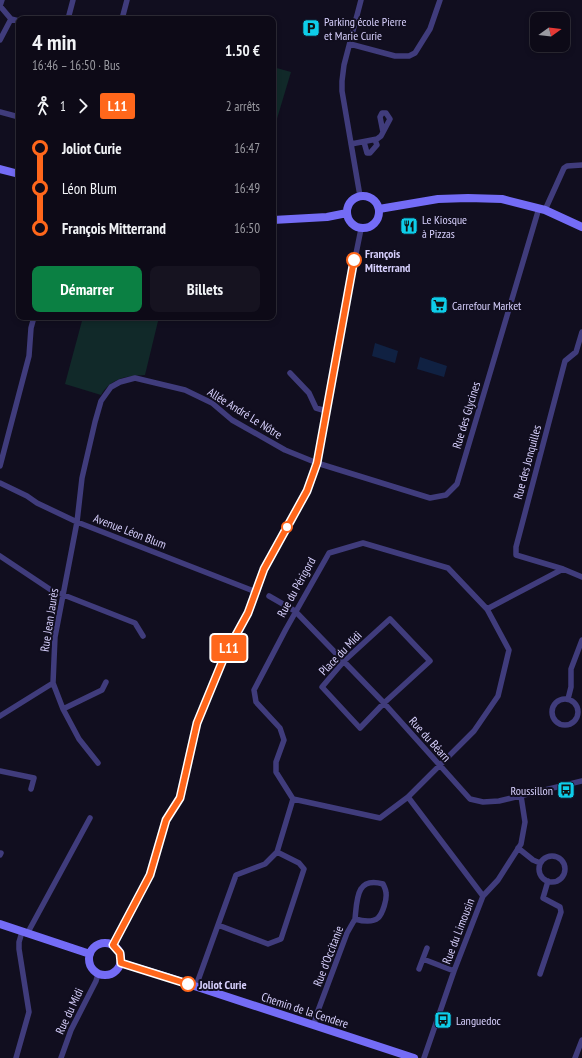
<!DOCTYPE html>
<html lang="fr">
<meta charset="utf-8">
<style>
body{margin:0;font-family:"PT Sans Narrow",sans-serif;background:#161320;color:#f1f3f6;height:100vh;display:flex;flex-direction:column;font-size:15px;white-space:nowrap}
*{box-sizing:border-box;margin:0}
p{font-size:13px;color:#9a9aa1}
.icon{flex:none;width:22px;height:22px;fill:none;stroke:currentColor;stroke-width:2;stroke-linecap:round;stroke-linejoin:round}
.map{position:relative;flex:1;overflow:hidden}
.drawer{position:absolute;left:16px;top:16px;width:260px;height:304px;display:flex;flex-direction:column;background:#0d0a17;border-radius:8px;box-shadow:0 2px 6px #0003,0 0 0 1px #2d2b36}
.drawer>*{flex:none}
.badge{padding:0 8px;border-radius:3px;font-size:14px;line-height:26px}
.needle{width:26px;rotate:75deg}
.tools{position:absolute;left:530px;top:12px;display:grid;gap:8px}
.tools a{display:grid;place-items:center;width:40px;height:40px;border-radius:8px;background:#0d0a17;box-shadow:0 2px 6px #0003,0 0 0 1px #2d2b36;font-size:20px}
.map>.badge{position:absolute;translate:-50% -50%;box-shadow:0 0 0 2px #fff}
.legs{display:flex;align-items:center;gap:6px;height:44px;padding:0 16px;font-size:13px}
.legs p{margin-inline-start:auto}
.headline{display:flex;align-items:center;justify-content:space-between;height:68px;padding:0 16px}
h1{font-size:22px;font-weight:800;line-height:30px}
.button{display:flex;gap:8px;margin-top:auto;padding:8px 16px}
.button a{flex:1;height:46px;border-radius:8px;background:#0b8043;color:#fff;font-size:16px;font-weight:800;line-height:46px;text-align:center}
.button a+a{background:#161320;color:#f1f3f6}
ul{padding:0 16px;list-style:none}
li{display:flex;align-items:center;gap:14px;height:40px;font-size:15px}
li i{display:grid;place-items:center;width:6px;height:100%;margin:0 5px;background:currentColor}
li i::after{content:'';width:10px;height:10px;margin:-5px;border:3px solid;border-radius:50%;background:#0d0a17}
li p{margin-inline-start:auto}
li:first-child i{background:linear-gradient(#0000 50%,currentColor 0)}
li:last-child i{background:linear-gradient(currentColor 50%,#0000 0)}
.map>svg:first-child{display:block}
</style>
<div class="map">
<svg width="582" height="1058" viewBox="0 0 582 1058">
<rect width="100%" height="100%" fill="#110e1f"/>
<path fill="#112929" d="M273 67 291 72 273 132Z
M83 317H159L145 375C126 376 111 378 101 395L65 384Z"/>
<path fill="#102142" d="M375 343 398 351 395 363 372 356Z
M420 357 447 366 444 377 417 369Z"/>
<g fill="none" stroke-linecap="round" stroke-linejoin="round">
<path stroke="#403c7c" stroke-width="5.5" d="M2 0 0 6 11 19 19 21
M68 19 73 0
M122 19 127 0
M0 40 11 19
M350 44 395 56H409L415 53 430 29 440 0
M0 112 19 117
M364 142 367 153H370L377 145 375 140
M351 144 377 139 381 136 390 119 386 113H382L380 117 383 132
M360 196 342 91V81L344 65 361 0
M545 210 564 168 567 166 582 165
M290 373 309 393 316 408 326 411
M0 466 29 356 31 328 34 317
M0 483 27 496 37 503 77 522 256 592
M363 543 448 568 487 609 509 650 498 696 474 731 408 797 380 818 293 799 276 772V762L284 740 280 728 256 702 254 690 286 629 329 553Z
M0 556 51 590 135 623 143 636
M563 569 516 555V547L565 361 576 352 582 332
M269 596 295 611 384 703 470 799 483 802 499 801 582 781
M487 609 563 569 582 577
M390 619 430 661 384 703 360 728 322 687 344 661Z
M53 683 63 709 79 739 98 763
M552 712a13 13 0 1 1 26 0a13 13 0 1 1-26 0Z
M568 699 571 687V669L582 640
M63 709 102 690 106 682
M0 716 53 683 55 637 77 522 82 478 95 422 101 401 111 387 120 382 135 378 185 390 212 403 232 420 285 450 317 463 430 498 446 495 457 484 539 208
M0 771 34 778 31 789
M408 797 483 896
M518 848 533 860 540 863
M0 855 1 853
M539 869a13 13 0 1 1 26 0a13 13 0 1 1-26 0Z
M218 925 268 944 281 939 304 869 299 863 277 852
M27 934 90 818
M113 945 150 875 166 820 180 799 197 723 225 655 248 613 264 569 307 491 317 463 343 318 361 229
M423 959 454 971
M419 969 427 948
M540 974 561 912 560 907 543 898 548 881
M196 986 236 875 265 864 277 852 293 799
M314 1025 316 1016 347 933 355 919C362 921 372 923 378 918 383 913 387 899 386 893 386 890 384 886 383 884 356 876 357 900 355 919
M16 1058 29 1012 19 949V942L22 932
M61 1058 71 1030 96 981 98 974
M424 1058 454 971 483 896 498 880 521 844 525 822 521 796
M575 1058 582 1040"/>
<path stroke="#746cf6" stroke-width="8" d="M0 169 19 174
M347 212a16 16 0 1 1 32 0a16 16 0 1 1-32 0Z
M379 209 438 199 468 198 502 199 545 210 582 227
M273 220 327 217 347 213
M0 924 90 954
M89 959a16 16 0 1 1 32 0a16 16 0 1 1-32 0Z
M121 963 167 977 414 1058"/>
</g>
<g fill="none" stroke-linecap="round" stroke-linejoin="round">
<defs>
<path id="line-1" d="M188 984 121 963 120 953 113 945 150 875 166 820 180 798 197 723 225 655 248 613 264 569 307 491 317 463 354 260"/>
</defs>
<use href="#line-1" stroke="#fff" stroke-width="9"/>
<use href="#line-1" stroke="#ff671b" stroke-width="6"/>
</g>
<defs>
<symbol id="parking-square" viewBox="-11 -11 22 22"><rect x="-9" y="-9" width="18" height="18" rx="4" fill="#0ecde9" stroke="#110e1f"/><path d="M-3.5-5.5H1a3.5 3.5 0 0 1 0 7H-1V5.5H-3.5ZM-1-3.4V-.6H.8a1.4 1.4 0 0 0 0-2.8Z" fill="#111"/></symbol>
<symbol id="restaurant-square" viewBox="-11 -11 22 22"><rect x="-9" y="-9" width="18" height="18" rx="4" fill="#0ecde9" stroke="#110e1f"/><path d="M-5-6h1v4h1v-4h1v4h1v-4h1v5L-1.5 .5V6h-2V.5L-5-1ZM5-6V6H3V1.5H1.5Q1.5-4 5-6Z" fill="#111"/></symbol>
<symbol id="supermarket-square" viewBox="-11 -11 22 22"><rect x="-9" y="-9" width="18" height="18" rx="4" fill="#0ecde9" stroke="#110e1f"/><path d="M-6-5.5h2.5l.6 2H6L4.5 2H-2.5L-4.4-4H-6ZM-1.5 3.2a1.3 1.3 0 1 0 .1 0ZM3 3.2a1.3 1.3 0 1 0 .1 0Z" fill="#111"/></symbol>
<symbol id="bus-square" viewBox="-11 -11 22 22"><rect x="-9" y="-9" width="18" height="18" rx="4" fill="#0ecde9" stroke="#110e1f"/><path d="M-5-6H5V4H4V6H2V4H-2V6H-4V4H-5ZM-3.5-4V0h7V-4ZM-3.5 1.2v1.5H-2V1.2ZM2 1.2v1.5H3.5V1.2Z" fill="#111"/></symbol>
</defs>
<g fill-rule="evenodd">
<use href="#parking-square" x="301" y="18" width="20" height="20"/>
<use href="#restaurant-square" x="399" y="216" width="20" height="20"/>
<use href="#supermarket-square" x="429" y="295" width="20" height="20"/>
<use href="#bus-square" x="556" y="780" width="20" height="20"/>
<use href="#bus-square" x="433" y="1010" width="20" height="20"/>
</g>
<g fill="#fff" stroke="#ff671b" stroke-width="2">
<circle cx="354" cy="260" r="7"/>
<circle cx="287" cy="527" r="5"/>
<circle cx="188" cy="984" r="7"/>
</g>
<g text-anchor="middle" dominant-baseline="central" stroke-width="4" stroke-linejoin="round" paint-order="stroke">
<g font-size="12" fill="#d6cffc" stroke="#110e1f" text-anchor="start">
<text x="324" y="21">Parking école Pierre<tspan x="324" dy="14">et Marie Curie</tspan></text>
<text x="422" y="219">Le Kiosque<tspan x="422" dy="14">à Pizzas</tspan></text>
<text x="452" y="305">Carrefour Market</text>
<text x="553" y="790" text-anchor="end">Roussillon</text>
<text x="456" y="1020">Languedoc</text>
</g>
<g font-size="12" font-weight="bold" fill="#d6cffc" stroke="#110e1f" text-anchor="start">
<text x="365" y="253">François<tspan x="365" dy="14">Mitterrand</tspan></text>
<text x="199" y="984">Joliot Curie</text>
</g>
<g font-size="12" fill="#d6cffc" stroke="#110e1f">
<text transform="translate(245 413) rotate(32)">Allée André Le Nôtre</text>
<text transform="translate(466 415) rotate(-73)">Rue des Glycines</text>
<text transform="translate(527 462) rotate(-75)">Rue des Jonquilles</text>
<text transform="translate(130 531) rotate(21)">Avenue Léon Blum</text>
<text transform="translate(296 587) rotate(-61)">Rue du Périgord</text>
<text transform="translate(49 620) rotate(-81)">Rue Jean Jaurès</text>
<text transform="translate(340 653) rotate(-46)">Place du Midi</text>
<text transform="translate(430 739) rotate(48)">Rue du Béarn</text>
<text transform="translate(458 931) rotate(-69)">Rue du Limousin</text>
<text transform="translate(328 956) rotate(-69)">Rue d’Occitanie</text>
<text transform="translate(305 1010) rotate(18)">Chemin de la Cendere</text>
<text transform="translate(69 1011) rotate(-65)">Rue du Midi</text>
</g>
</g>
</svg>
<div class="tools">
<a><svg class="needle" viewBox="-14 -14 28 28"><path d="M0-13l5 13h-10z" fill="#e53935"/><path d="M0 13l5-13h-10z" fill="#9a9aa1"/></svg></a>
</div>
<b class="badge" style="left:229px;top:648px;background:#ff671b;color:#fff">L11</b>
<section class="drawer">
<div class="headline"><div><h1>4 min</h1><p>16:46 – 16:50 · Bus</p></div><b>1.50 €</b></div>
<div class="legs"><svg class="icon" aria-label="walk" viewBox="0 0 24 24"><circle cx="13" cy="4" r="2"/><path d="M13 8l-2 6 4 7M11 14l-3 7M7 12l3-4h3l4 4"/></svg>1<svg class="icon" aria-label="forward" viewBox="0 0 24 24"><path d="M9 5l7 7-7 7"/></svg><b class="badge" style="background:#ff671b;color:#fff">L11</b><p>2 arrêts</p></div>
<ul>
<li><i style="color:#ff671b"></i><b>Joliot Curie</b><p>16:47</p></li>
<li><i style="color:#ff671b"></i><span>Léon Blum</span><p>16:49</p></li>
<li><i style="color:#ff671b"></i><b>François Mitterrand</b><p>16:50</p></li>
</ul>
<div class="button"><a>Démarrer</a><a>Billets</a></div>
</section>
</div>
